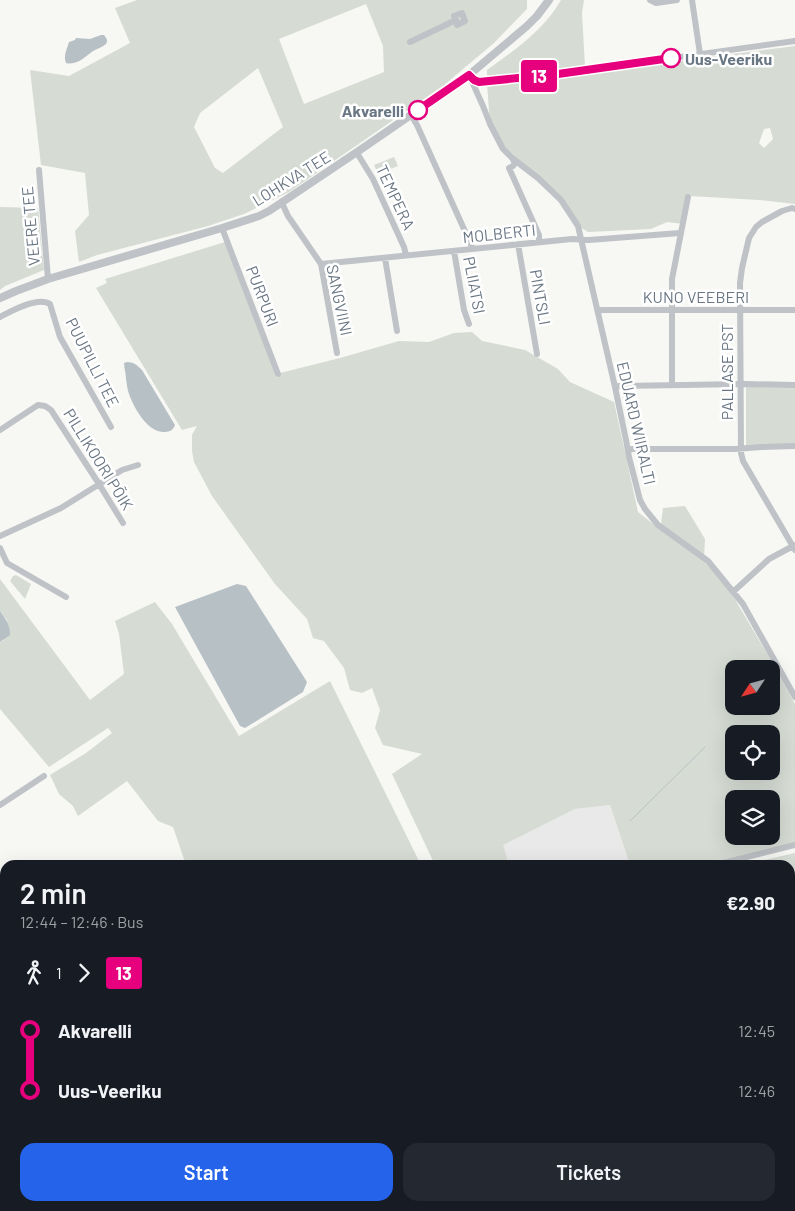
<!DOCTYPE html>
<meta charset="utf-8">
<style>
body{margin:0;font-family:Barlow,sans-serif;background:#242831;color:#f1f3f6;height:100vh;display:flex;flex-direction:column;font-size:19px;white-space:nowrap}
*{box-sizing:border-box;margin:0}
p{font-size:16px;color:#9ea1a6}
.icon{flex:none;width:28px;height:28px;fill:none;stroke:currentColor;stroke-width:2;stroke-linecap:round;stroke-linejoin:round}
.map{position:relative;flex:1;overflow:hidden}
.sheet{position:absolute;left:0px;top:860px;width:795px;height:351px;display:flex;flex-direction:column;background:#171b24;border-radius:15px 15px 0 0;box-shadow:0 5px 20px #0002}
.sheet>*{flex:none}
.badge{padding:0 10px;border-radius:4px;font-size:18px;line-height:32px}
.needle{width:32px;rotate:234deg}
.buttons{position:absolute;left:725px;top:660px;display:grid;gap:10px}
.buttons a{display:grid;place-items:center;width:55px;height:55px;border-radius:10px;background:#171b24;box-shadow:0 5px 20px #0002;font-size:25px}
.map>.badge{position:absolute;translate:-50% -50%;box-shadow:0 0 0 2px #fff}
.legs{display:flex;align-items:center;gap:8px;height:55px;padding:0 20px;font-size:16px}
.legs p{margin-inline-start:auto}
.headline{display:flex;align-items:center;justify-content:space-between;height:85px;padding:0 20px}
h1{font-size:28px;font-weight:600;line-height:38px}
.cta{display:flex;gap:10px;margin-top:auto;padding:10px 20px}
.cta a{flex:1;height:58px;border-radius:15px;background:#2563eb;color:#fff;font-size:20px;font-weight:600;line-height:58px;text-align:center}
.cta a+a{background:#242831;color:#f1f3f6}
ul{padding:0 20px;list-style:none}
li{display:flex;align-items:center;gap:18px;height:60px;font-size:19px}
li i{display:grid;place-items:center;width:8px;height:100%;margin:0 6px;background:currentColor}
li i::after{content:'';width:12px;height:12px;margin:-6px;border:4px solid;border-radius:50%;background:#171b24}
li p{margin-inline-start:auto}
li:first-child i{background:linear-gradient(#0000 50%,currentColor 0)}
li:last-child i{background:linear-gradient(currentColor 50%,#0000 0)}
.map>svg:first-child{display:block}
</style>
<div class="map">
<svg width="795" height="1211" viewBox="0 0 795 1211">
<rect width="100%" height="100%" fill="#f7f7f4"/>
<path fill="#e8e9e8" d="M610 805 630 865H509L502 845 575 809Z"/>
<path fill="#d6dbd4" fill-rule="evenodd" d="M137 0H527V9L494 43 444 85 289 192 244 214 208 226 97 255 79 262 75 231 89 215 85 173 41 165 30 70 69 76 130 43 115 8ZM366 4 383 46 384 72 304 104 279 39ZM258 68 283 127 223 173 215 168 194 127 200 113Z
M561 0H584L582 13 585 67 497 79H487V70C516 49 543 31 561 0Z
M795 46V204L759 200 690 196 684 224 667 222 651 229 588 232 578 226 561 200 512 158 490 124 487 83 505 81 540 80 555 77 581 76 586 73ZM770 128 773 139 764 148 759 143 764 129Z
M394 157 398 166 378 174 374 165Z
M0 207 38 208 44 270 5 286 0 290Z
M225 242 277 378 280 373 340 358 399 341 429 342 454 333 472 332 482 341 525 350 558 369 570 382 614 402 638 512 662 531 661 524 663 508 685 506 705 539 704 559 700 557 725 585 736 601 775 667 795 704V843L710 865H630L610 805 575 809 503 845 509 865H435L392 774 422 754 383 745 375 728 380 710 372 688 362 693 350 690 344 668 324 641 313 638 307 619 275 584 212 496 194 462 192 451V435L197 426 182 430 96 288 107 283 105 279ZM734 669H771V706H734ZM734 734H771V771H734ZM734 799H771V836H734Z
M746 387H795V444L746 445Z
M16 575 31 584 25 599 10 581 13 576Z
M0 579 90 700 124 674 119 634 115 621 155 602 172 624 239 736 330 681 421 865H186L173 827 158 821 127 781 78 816 73 806 59 794 50 775 86 753 112 733 108 728 49 767 0 709V642L4 640 7 620 0 611Z
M795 853V1073L790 1085V865H743Z
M0 1007 5 1014V1086L0 1090Z
M795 1090V1139L790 1142V1099Z
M5 1107V1140L4 1141H0V1110Z
M0 1167 5 1168V1206H19L18 1211H0Z
M46 1206H140L142 1211H50Z
M156 1206H210L223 1209 245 1210V1211H158Z
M523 1206H644L621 1211H478Z
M724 1206H786L787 1211H737Z"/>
<path fill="#b7c1c5" d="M101 35H104C107 39 108 40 106 44 102 47 99 48 95 50 86 55 78 66 66 63 63 56 67 49 69 42L75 40 76 38 90 39Z
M127 362C134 362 137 365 142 370L175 425C173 430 171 431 166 432 148 434 134 408 129 394 127 389 127 384 126 379 126 373 124 368 124 363Z
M237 584 246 586 307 682 303 692 245 728 240 726 175 607Z
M0 611C6 619 10 625 10 635L0 642Z"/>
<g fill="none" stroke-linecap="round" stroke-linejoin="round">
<path stroke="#b7c1c5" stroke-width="1" d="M630 821 705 747
M438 861 451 863
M459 865H461
M589 1209 590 1211
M20 1211 21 1206
M626 1211 649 1206
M687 1211 697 1209 716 1211"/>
<defs>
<path id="secondary" d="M790 1148 795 1146
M790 1179 795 1181
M387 1211 465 1206"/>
</defs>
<use href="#secondary" stroke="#b1b6bb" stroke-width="11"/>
<path stroke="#bfc2c6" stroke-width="6" d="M650 0 656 3 677 0
M692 0 700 54
M410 42 456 20 454 16 462 13 465 21 457 25 456 20
M469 75 483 106 490 124 503 149 512 158 538 178 561 200 578 226 615 387 626 440 629 457 640 500 645 509 658 525 708 561 743 604 795 697
M471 77 474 80 479 82 558 74 795 41
M411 115 417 125 473 249
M357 153 373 179 404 247 406 255
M512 158 515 163 513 166 509 168 539 235V242
M39 170 48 279
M282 203 288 216 321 264 337 353
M795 209 792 208 782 211 762 222 756 227 749 238 742 268 740 283 741 453 743 461 795 550
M222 228 278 374
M518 244 537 354
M454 251 464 310 469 324
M385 258 397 331
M321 264 572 239 589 240 680 233
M598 311 602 310H795
M0 317C11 311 38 296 50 304L60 337 111 427
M672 385V279L688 197
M615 387 620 386 745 384 795 385
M0 430 38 405 45 406 51 410 99 484 123 523
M628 450 632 449H735L761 447 795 446
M0 536 61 508 122 470 138 465
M0 548 7 563 66 597
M734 591 769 559 795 545
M0 805 44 776
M715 865 795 845
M0 1159H5
M0 1164 5 1165"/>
<path stroke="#bfc2c6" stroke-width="8" d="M0 298 16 291 48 279 222 228 259 216 269 211 360 150 469 75 527 26 537 16 549 0
M790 1192 793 1211
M42 1206 46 1211
M144 1206 146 1211
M25 1211 26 1206"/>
<use href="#secondary" stroke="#fff" stroke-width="9"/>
</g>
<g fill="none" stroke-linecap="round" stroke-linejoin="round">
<defs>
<path id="line-1" d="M418 110 469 75 474 80 479 82 558 74 671 58"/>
</defs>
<use href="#line-1" stroke="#fff" stroke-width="11"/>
<use href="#line-1" stroke="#e6007e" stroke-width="8"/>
</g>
<g fill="#fff" stroke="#e6007e" stroke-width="2.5">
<circle cx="671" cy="58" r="9"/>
<circle cx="418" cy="110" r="9"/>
</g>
<g text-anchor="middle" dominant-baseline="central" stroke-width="5" stroke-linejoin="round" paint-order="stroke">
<g font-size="16" font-weight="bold" fill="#697683" stroke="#fff" text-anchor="start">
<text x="685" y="58">Uus-Veeriku</text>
<text x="404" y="110" text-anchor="end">Akvarelli</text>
</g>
<g font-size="16" fill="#697683" stroke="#fff">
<text transform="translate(291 178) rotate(-32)">LOHKVA TEE</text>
<text transform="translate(396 197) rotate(65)">TEMPERA</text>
<text transform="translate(30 226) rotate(-95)">VEERE TEE</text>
<text transform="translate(499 233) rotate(-6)">MOLBERTI</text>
<text transform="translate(475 285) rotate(79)">PLIIATSI</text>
<text transform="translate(263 296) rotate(69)">PURPURI</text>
<text x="696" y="296">KUNO VEEBERI</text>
<text transform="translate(541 297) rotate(80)">PINTSLI</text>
<text transform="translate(340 300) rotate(78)">SANGVIINI</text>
<text transform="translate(93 362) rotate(63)">PUUPILLI TEE</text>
<text transform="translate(726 372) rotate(-90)">PALLASE PST</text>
<text transform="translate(637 423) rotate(77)">EDUARD WIIRALTI</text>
<text transform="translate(99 459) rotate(58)">PILLIKOORI PÕIK</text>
</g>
</g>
</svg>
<div class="buttons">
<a><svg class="needle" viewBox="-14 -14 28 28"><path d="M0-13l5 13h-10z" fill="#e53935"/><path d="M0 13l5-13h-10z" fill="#9ea1a6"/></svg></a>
<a><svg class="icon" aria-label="locate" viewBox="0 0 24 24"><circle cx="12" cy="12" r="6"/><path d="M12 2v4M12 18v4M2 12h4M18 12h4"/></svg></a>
<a><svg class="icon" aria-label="layers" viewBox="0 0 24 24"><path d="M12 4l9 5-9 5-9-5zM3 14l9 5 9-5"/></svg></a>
</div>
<b class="badge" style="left:539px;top:76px;background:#e6007e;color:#fff">13</b>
<section class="sheet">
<div class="headline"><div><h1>2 min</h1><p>12:44 – 12:46 · Bus</p></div><b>€2.90</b></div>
<div class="legs"><svg class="icon" aria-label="walk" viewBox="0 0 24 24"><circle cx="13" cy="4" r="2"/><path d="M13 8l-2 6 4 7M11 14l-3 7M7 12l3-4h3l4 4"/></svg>1<svg class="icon" aria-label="forward" viewBox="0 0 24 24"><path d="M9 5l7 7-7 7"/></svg><b class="badge" style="background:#e6007e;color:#fff">13</b></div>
<ul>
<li><i style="color:#e6007e"></i><b>Akvarelli</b><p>12:45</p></li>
<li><i style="color:#e6007e"></i><b>Uus-Veeriku</b><p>12:46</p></li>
</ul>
<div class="cta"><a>Start</a><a>Tickets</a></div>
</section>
</div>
